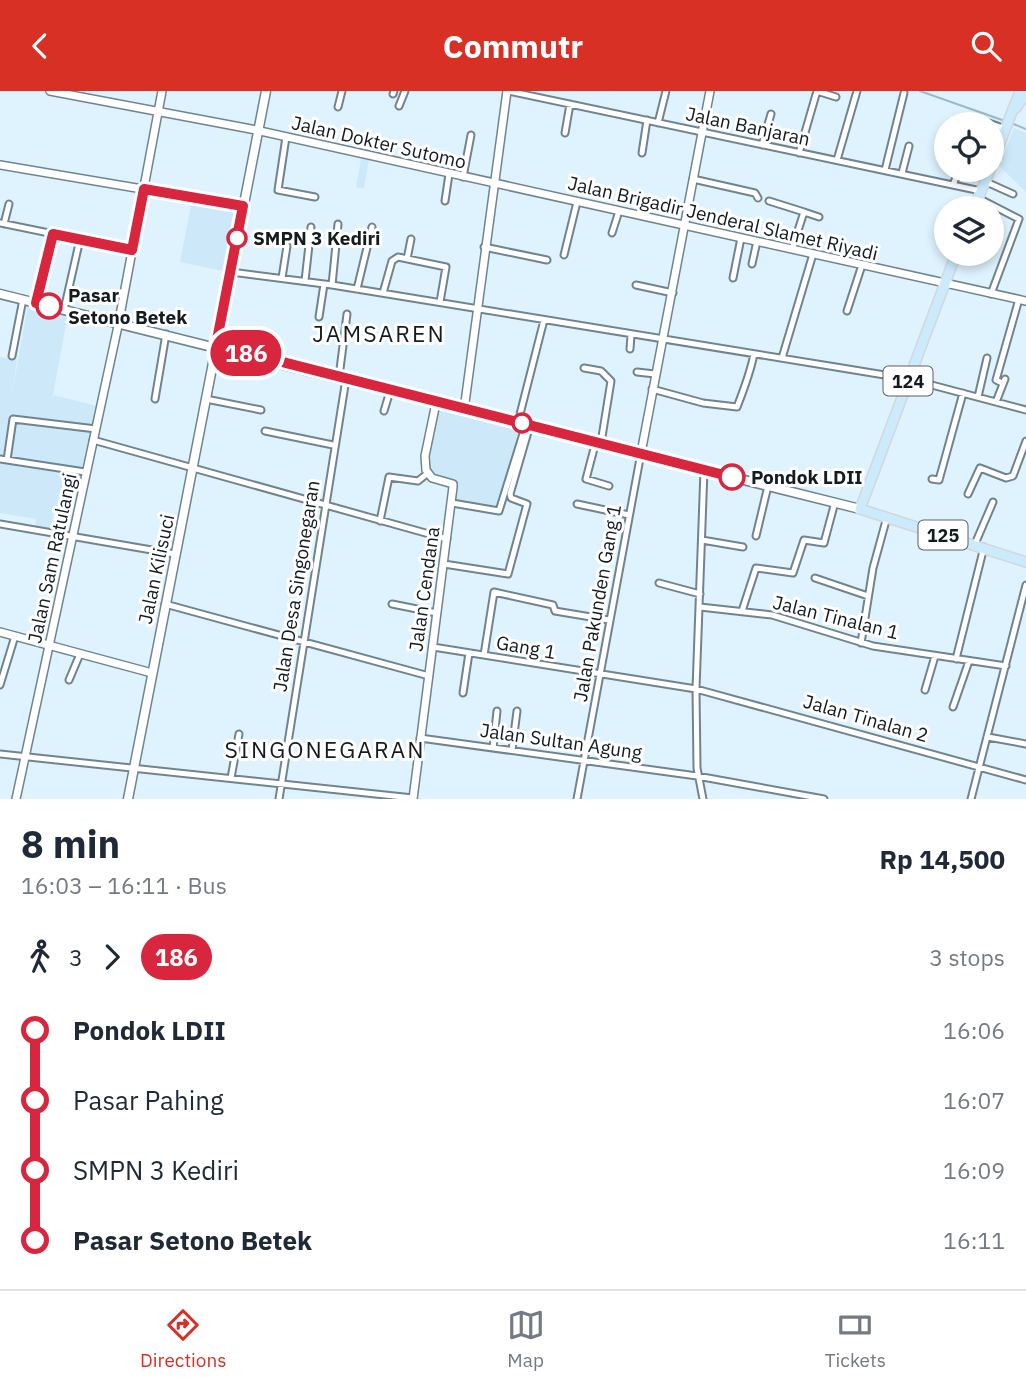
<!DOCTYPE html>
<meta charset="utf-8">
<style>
body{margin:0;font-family:"IBM Plex Sans",sans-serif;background:#f2f2f3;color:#1f2937;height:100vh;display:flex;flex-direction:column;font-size:26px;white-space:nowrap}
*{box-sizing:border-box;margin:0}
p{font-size:23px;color:#747a83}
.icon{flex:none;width:38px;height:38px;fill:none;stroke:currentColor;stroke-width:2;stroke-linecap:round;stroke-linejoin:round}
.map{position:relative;height:708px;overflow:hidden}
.sheet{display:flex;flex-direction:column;background:#fff;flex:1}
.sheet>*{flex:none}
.badge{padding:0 14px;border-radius:23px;font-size:24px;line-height:46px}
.fabs{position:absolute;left:934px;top:21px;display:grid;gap:14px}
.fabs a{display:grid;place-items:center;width:70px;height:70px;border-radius:50%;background:#fff;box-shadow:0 4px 10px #0003;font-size:35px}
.map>.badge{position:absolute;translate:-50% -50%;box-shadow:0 0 0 4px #fff}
.legs{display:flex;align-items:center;gap:10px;height:77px;padding:0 21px;font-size:23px}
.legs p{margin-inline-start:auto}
.overview{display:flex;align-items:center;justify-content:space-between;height:119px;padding:0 21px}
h1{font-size:38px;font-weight:800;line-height:52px}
ul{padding:0 21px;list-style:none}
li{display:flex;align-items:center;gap:24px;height:70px;font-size:26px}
li i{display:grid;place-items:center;width:10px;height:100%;margin:0 9px;background:currentColor}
li i::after{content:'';width:18px;height:18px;margin:-9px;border:5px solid;border-radius:50%;background:#fff}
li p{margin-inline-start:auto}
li:first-child i{background:linear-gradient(#0000 50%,currentColor 0)}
li:last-child i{background:linear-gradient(currentColor 50%,#0000 0)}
header{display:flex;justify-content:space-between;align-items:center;height:91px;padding:0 21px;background:#d93025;color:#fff;font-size:32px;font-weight:800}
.tabs{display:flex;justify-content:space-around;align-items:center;height:98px;border-top:2px solid #e0e1e3;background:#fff;font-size:19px;color:#747a83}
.tabs a{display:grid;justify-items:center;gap:4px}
.tabs .selected{color:#d93025}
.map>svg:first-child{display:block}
</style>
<header><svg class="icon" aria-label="back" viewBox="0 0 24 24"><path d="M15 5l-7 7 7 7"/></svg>Commutr<svg class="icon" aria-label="search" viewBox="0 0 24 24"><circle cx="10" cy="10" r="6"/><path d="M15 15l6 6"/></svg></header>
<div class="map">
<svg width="1026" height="708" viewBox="0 0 1026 708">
<rect width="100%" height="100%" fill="#def3fe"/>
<path fill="#cde9f9" d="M1014 37 1026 42V101L999 75Z
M361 68 369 69 364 97H356Z
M192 109 234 117 223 180 180 171Z
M28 213 68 223 52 309 54 304 97 315 71 420 54 418 50 439 35 437 36 428 0 422V266L17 268 12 303Z
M437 315 523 337 500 424 455 413 458 392 437 388 426 373Z"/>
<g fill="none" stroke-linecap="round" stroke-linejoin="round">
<path stroke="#9ab9ca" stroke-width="2" d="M920 0 1005 30
M1011 32 1026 38"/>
<defs>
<path id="minor" d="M508 0 981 100
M817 0 836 6
M393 3 394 0
M399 15 405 0
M338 16 342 0
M658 32 666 0
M975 33 980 29 1006 38
M565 42 570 13
M286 46 278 99 315 106
M762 54 771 23
M642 62 647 29
M799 62 817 0
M837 69 857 0
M885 79 904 2
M902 82 909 55
M463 86 471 44
M693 88 755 102 758 107
M984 90 1013 103
M953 94 959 79
M978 107 1019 128 991 203
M445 110 449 83
M769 110 804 121
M0 132 132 159
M4 133 9 113
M612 142 619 120
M484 156 547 169
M792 158 804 121 819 126
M564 164 577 111
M407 168 411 148
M752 173 757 150
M231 181 332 194 848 278 909 288 1026 319
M282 187 287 155
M733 187 741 147
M305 190 311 136
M332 194 338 133
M636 194 673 202
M357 198 372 136
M383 202 392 170 398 166 446 176 440 211
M36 212 53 143
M64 219 80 148
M847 220 862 174
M319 226 324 193
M630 258 631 244
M12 265 23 208
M782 267 813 163
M584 277 601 280 611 290 601 352
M637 281 655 283
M339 286 347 223
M1002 292 996 289 1019 208
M652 298 703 312 737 316C744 298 750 283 754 263
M978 306 987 267
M155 308 166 243
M206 308 261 319
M996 311 1005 288
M384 320 390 300
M518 331 544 229
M265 340 333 354
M93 349 447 448
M596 350 586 388 609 395
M0 368 85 381
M7 369 13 328 96 338
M932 388 939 389 963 302
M968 403 980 377 1006 387 1013 385 1026 350
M452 412 499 420 526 333
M577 413 629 424
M380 430 389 386 418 390 428 382
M0 433 175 463
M756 445 768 395
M702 449 743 456
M975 453 993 411
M444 473 508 483 527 413 511 407 510 403 530 334
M815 487 868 505
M659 492 700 503
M165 513 429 585
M392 513 437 522
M700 516 772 524 873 555 1006 575
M742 520 756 477 793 482 804 449 824 452 835 411
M861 552 873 477 887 426
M433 556 696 598 1026 689
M484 564 494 501 553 514 555 520 609 529
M956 568 984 456
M69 589 80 563
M0 594 15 545
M925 599 935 565
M463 602 469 562
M953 616 969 570
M988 646 1026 653
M420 647 697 685 824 708
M493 657 497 620
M512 659 517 620
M0 663 413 707
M231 687 239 643
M279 708 346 288
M577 708 641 362
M703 708 697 677 696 598 704 379
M971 708 1026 494"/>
<path id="tertiary" d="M50 0 251 38 1026 210
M0 74 243 115
M464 319 507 0
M641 362 710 0
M0 541 152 582
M16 708 118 235 162 0
M413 708 453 396V393L432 387 426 379 425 365 436 312"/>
<path id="secondary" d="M0 203 860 418
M128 708 266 0"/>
<path id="primary" d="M1016 17 1026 3
M992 73 1020 0
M974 117 990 79
M956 163 860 418 1026 471"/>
</defs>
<use href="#minor" stroke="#71848e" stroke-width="9"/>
<use href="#tertiary" stroke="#71848e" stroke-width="10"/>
<use href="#secondary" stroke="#71848e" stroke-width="11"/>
<use href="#primary" stroke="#d5d6d7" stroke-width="12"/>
<use href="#minor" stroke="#fff" stroke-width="5"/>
<use href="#tertiary" stroke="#fff" stroke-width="7"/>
<use href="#secondary" stroke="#fff" stroke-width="8"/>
<use href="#primary" stroke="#cbebfc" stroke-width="9"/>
</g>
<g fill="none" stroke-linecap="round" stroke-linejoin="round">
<defs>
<path id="line-1" d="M49 215 36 212 53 143 132 159 144 98 243 115 216 254 732 386"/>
</defs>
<use href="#line-1" stroke="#fff" stroke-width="16"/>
<use href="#line-1" stroke="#d7263d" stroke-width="10"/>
</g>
<g fill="#fff" stroke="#d7263d" stroke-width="3.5">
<circle cx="237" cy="147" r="9"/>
<circle cx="49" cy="215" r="12"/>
<circle cx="522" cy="332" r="9"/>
<circle cx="732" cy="386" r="12"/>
</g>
<g text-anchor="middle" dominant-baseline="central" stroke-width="6" stroke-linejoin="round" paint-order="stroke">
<g fill="#fff" stroke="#5a5f62" stroke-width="2">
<rect x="883.5" y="275.5" width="49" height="29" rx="5"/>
<rect x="918.5" y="429.5" width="49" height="29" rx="5"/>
</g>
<g font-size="18" font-weight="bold" fill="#131b1f">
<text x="908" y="290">124</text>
<text x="943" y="444">125</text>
</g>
<g font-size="19" fill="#131b1f" stroke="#fff">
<text transform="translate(748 35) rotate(12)">Jalan Banjaran</text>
<text transform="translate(379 51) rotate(13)">Jalan Dokter Sutomo</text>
<text transform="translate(723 127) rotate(13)">Jalan Brigadir Jenderal Slamet Riyadi</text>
<text transform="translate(52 467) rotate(-78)">Jalan Sam Ratulangi</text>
<text transform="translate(156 478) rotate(-78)">Jalan Kilisuci</text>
<text transform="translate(296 495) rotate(-81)">Jalan Desa Singonegaran</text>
<text transform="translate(424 498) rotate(-82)">Jalan Cendana</text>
<text transform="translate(597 512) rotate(-80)">Jalan Pakunden Gang 1</text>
<text transform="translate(836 526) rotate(14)">Jalan Tinalan 1</text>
<text transform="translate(526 556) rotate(10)">Gang 1</text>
<text transform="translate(866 627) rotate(16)">Jalan Tinalan 2</text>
<text transform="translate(561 650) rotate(8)">Jalan Sultan Agung</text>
</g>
<g font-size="19" font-weight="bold" fill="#131b1f" stroke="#fff" text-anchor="start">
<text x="253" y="147">SMPN 3 Kediri</text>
<text x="68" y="204">Pasar<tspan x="68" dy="22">Setono Betek</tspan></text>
<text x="751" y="386">Pondok LDII</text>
</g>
<g font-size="23" letter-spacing="2" fill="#131b1f" stroke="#fff">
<text x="379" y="242">JAMSAREN</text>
<text x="325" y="658">SINGONEGARAN</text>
</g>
</g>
</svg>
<div class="fabs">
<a><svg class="icon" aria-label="locate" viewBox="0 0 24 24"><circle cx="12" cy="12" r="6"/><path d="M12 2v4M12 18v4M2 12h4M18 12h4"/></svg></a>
<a><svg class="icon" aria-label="layers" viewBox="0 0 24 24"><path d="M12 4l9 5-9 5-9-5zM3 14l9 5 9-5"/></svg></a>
</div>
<b class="badge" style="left:246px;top:262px;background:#d7263d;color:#fff">186</b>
</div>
<section class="sheet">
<div class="overview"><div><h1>8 min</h1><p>16:03 – 16:11 · Bus</p></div><b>Rp 14,500</b></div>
<div class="legs"><svg class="icon" aria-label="walk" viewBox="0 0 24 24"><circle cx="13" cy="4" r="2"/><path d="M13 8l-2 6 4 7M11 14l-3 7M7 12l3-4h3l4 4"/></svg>3<svg class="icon" aria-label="forward" viewBox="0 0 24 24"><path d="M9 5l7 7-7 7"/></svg><b class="badge" style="background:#d7263d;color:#fff">186</b><p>3 stops</p></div>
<ul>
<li><i style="color:#d7263d"></i><b>Pondok LDII</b><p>16:06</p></li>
<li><i style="color:#d7263d"></i><span>Pasar Pahing</span><p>16:07</p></li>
<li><i style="color:#d7263d"></i><span>SMPN 3 Kediri</span><p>16:09</p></li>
<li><i style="color:#d7263d"></i><b>Pasar Setono Betek</b><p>16:11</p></li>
</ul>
</section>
<nav class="tabs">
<a class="selected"><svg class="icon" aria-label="directions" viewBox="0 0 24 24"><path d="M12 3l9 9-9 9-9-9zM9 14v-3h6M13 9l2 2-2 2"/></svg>Directions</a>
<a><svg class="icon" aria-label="map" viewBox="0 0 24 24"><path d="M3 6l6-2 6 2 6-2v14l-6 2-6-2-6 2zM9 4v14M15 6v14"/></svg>Map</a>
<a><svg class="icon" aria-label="tickets" viewBox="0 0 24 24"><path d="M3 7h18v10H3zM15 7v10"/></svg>Tickets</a>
</nav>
